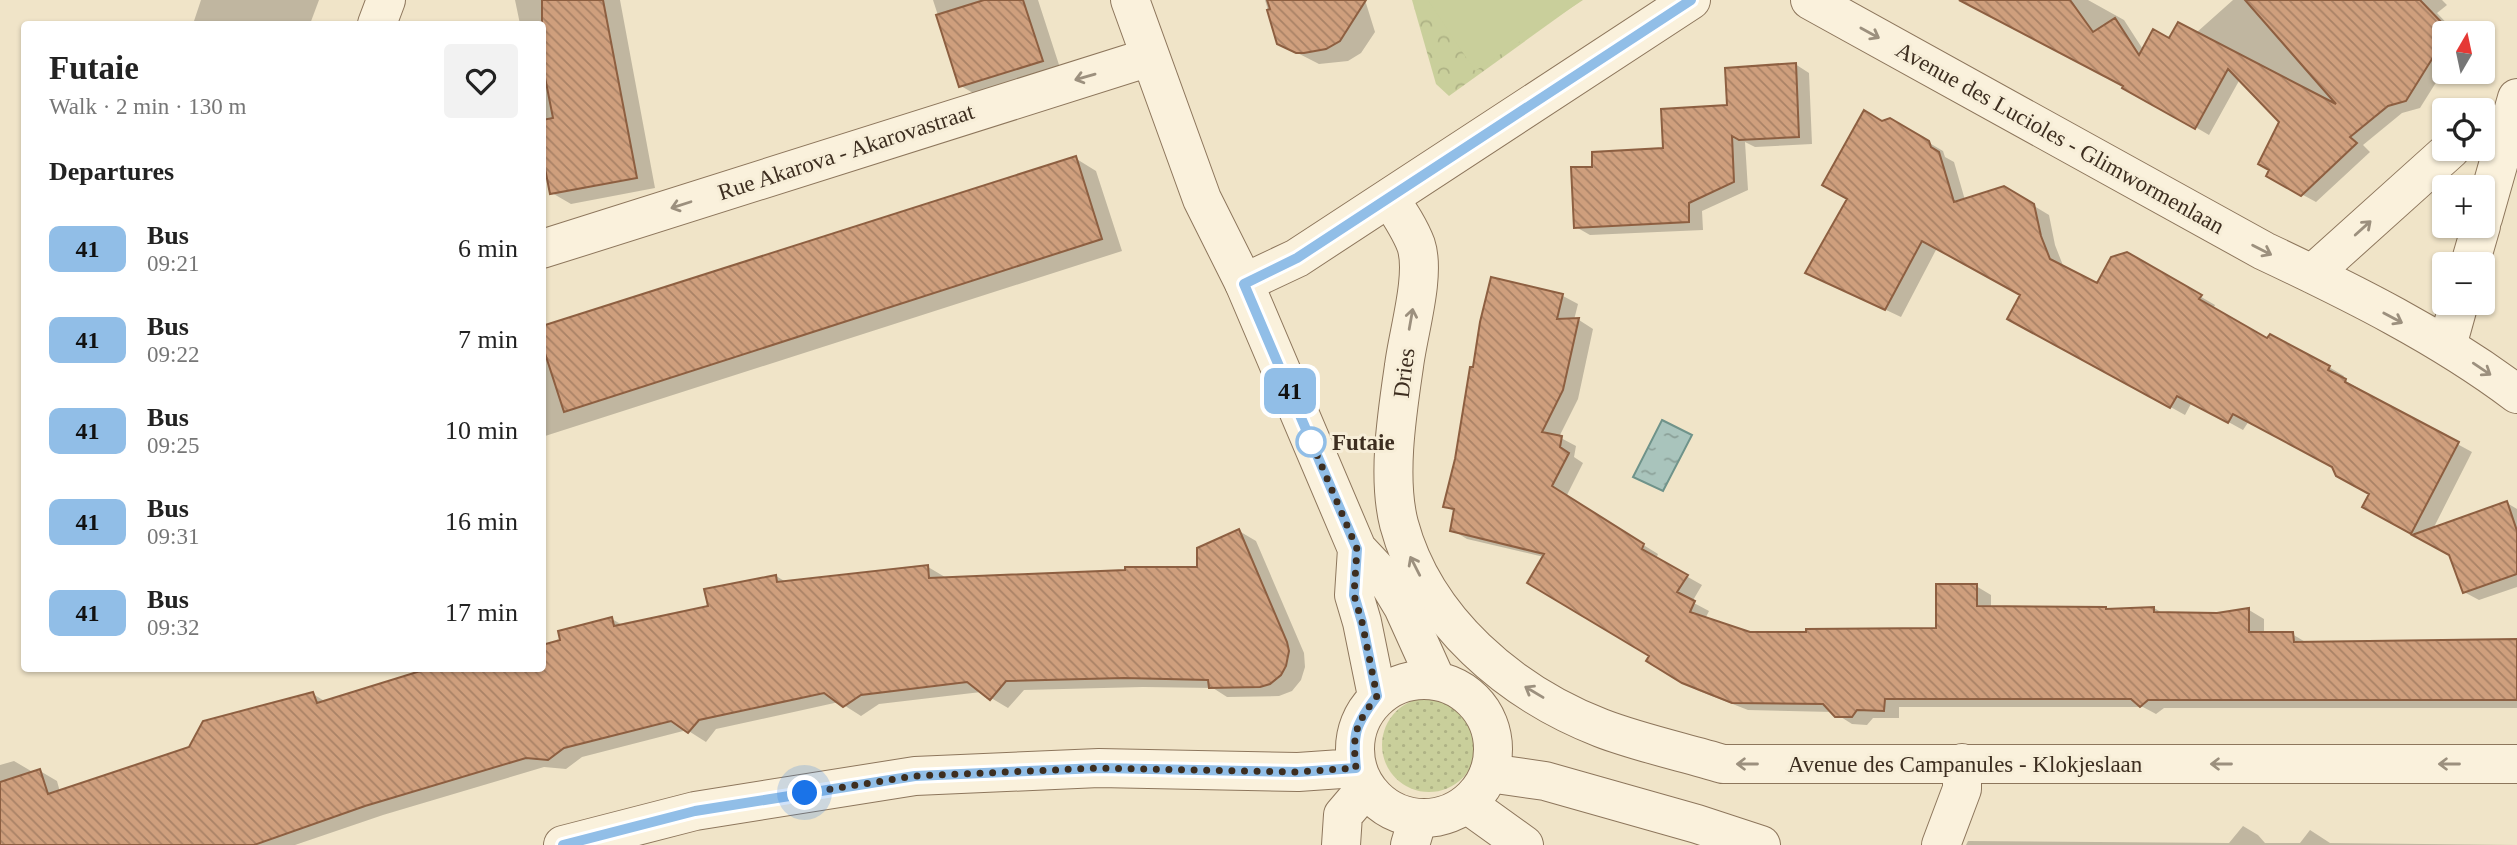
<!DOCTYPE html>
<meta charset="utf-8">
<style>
body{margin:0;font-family:Georgia,serif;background:#f2f2f2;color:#222;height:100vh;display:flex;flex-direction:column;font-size:26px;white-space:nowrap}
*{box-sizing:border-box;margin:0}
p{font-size:23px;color:#767676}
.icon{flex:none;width:38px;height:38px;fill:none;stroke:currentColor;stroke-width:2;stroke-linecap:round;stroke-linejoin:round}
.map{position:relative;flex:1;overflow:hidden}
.panel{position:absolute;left:21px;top:21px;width:525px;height:651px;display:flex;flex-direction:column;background:#fff;border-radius:7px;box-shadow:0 2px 5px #0004}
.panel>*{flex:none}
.badge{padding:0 14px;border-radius:10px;font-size:24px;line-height:46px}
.needle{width:46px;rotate:9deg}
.buttons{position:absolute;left:2432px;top:21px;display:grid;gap:14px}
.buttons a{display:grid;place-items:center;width:63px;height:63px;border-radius:7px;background:#fff;box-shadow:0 2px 5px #0004;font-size:35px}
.you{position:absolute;width:35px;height:35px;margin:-18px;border:5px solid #fff;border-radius:50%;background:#1a73e8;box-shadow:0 0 0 10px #1a73e833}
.map>.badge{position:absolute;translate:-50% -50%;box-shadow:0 0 0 4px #fff}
h2{padding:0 28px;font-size:26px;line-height:63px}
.round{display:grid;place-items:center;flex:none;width:74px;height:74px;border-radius:7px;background:#f2f2f2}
.summary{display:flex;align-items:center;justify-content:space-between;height:119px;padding:0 28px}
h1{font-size:33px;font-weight:700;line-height:52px}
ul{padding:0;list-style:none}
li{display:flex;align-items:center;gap:21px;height:91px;padding:0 28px}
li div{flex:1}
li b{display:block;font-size:26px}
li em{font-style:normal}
li .badge{min-width:77px;font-weight:700;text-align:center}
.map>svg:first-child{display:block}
</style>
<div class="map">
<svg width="2517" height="845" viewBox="0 0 2517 845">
<defs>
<pattern id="grass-dots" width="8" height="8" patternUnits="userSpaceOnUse" patternTransform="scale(1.75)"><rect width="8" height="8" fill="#c9cf9b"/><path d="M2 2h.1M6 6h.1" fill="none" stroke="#aeb285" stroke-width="1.8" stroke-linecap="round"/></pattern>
<pattern id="park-crowns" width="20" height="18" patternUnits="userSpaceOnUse" patternTransform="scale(1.75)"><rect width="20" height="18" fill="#c9cf9b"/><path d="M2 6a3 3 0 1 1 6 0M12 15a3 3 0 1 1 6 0" fill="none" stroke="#aeb285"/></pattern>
<pattern id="water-ripples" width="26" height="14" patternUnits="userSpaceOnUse" patternTransform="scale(1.75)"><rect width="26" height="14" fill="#a9c4bc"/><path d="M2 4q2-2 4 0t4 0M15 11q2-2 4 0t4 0" fill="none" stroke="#8ba098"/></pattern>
<pattern id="building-back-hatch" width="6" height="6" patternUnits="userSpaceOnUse" patternTransform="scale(1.75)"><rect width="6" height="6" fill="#cf9f7d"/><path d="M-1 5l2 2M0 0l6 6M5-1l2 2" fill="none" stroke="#a98266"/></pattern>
</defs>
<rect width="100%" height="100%" fill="#f0e4c8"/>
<path fill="url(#grass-dots)" d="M1382 745a47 47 0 1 1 94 0a47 47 0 1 1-94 0Z"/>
<path fill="url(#park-crowns)" d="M1412 0H1582L1449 96 1436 84Z"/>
<path fill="#c9cf9b" d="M1428 0H1583L1475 71Z"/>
<path fill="url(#water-ripples)" stroke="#6f938a" stroke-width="2" d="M1662 420 1692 435 1663 491 1633 477Z"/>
<path fill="#0003" d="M201 0H319L310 24H193Z
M515 0H620L655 188 571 204 552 193 542 143V24H520Z
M933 0H1038L1061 71 980 97 961 86Z
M1265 0H1365L1375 32 1361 53 1348 61 1319 64 1278 43Z
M1963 0H2088L2124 20 2144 51 2196 33 2233 0H2442L2447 5 2437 13 2456 33H2445V68L2420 108 2402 113 2363 145 2370 152 2316 202 2268 176 2281 121 2240 79 2209 135 2125 86Z
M1795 64 1809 73 1812 144 1755 147 1745 142 1748 190 1702 211 1703 230 1590 235 1576 227 1594 169 1665 150Z
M1890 120 1943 151 1945 157 1954 162 1965 200 2004 188 2049 215 2055 245 2064 268 2098 285 2127 254 2215 305 2213 309 2268 340 2329 367 2344 376 2342 379 2360 389 2359 391 2472 452 2433 529 2507 503 2517 509V587L2479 600 2464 592 2451 555 2364 506 2371 494 2333 467 2249 421 2243 430 2192 402 2185 415 2010 318 2022 295 1937 248 1901 317 1822 280 1849 199 1882 122Z
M1075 158 1096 171 1122 251 542 437V327Z
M1493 279 1563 296 1578 304 1574 320H1579L1593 329 1578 399 1559 437 1576 446 1574 457 1583 463 1566 497 1658 554 1656 559 1702 585 1692 602 1709 611 1705 619 1750 634 1938 630 1976 586 1991 595V608L2109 610 2154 608 2164 614 2217 615 2249 610 2264 619V634H2292L2307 643 2517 641V708H2164L2156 714 2143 707H1899V718H1873L1867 725 1852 724 1833 712 1748 710 1699 691 1683 682 1651 655 1544 557 1467 539 1452 530 1456 512 1445 506Z
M1239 531 1256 541 1304 653 1305 667 1301 680 1292 691 1279 696 1227 697 1213 688 1143 687 1024 690 1008 708 981 692 879 704 861 716 839 702 716 729 706 742 687 730 582 757 566 769 544 767 383 815 295 845H0V765L14 761 31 771 32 774 40 771 57 781 60 792 190 749 313 694 326 702 417 674 415 668H542L563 641 612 619 624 626 710 608 776 576 786 582 928 567 945 577V579L1199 568Z
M2243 826 2258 835 2265 843H2300L2310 830 2330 843 2517 845H1966L1968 841 2229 843Z"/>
<path fill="url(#building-back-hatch)" stroke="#8d5f41" stroke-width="2" d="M542 0H603L637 178 550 194 542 153V120L553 118 542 62Z
M984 0H1023L1043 61 959 87 936 15Z
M1267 0H1366L1340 41 1326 49 1304 53H1296L1277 44 1267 10 1270 9Z
M1959 0H2070L2093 32 2115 18 2139 55 2153 29 2169 38 2178 22 2336 104 2245 0H2420L2445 26V38L2406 101 2388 106 2350 137 2357 143 2301 196 2266 176 2269 170 2258 164 2279 122 2228 69 2195 129 2122 88 2123 86Z
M1796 63 1799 137 1739 140 1732 136 1734 182 1689 203V222L1574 228 1571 167H1592V152L1663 148 1661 109 1727 105 1725 68Z
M1864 110 1882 121 1890 118 1929 141 1931 147 1939 152 1954 202 2004 186 2034 204 2041 236 2050 259 2097 283 2111 257 2127 252 2202 295 2199 299 2267 338 2270 334 2330 366 2328 370 2346 379 2345 382 2459 442 2411 534 2362 507 2369 494 2336 476 2332 467 2233 414 2228 423 2177 396 2170 408 2007 319 2020 295 1922 241 1885 310 1805 273 1847 199 1822 185Z
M1076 156 1102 239 564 412 542 344V326Z
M1491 277 1563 294 1557 319 1579 318 1563 390 1542 432 1562 436 1560 447 1569 453 1552 486 1644 544 1642 549 1688 575 1677 592 1695 601 1690 612 1750 632H1806V629L1936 628V584H1977V606L2106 607V609L2154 607V612L2217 613 2249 608V632H2293L2294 642 2517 639V700H2148L2140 707 2131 699H1885L1884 711 1857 710 1852 717H1835L1823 704 1732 703 1682 683 1646 661 1649 656 1527 583 1544 554 1450 531 1454 509 1443 507 1455 459 1470 367H1473L1480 322Z
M2507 501 2517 531V574L2463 593 2449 555 2412 535Z
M1239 529 1287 642 1289 651 1286 666 1281 675 1270 684 1260 687 1209 688 1208 680 1124 678 1006 681 990 700 967 682 861 695 843 707 824 693 699 720 688 733 671 721 564 748 548 760 526 758 365 806 254 845H0V782L40 769 48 794 189 747 203 721 313 692 317 703 430 668H542V645L560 640 558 631 612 617 614 626 708 606 704 589 776 575 777 582 928 565 929 578 1125 570V567H1197V548Z"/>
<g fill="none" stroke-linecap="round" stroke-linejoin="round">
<defs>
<path id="minor" d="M1130 0 1202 199 1244 283
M1810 0 2264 251C2351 292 2440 336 2517 394
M377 24 386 0
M1390 199C1400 214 1410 229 1416 245 1426 275 1408 333 1404 366 1397 414 1387 477 1399 524 1425 621 1511 693 1601 728 1640 743 1683 752 1723 764H2517
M2483 218 2517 98
M542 249 1150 57
M2470 264 2481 226
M2312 274 2451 149
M2447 346 2459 303
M1489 773 1545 781 1697 824 1761 845
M1467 804 1524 845
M1341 845 1343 815 1366 788
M1410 845 1418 818
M1941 845 1962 789V763"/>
<path id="tertiary" d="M1357 549 1354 595 1362 622 1377 696
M1355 749a69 69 0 1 1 138 0a69 69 0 1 1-138 0Z
M1436 680 1403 607 1388 582 1357 549 1244 283 1297 258 1691 0
M563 845 695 811 915 776 1099 768 1298 772 1356 768"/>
</defs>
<use href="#minor" stroke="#8d765c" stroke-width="40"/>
<use href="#tertiary" stroke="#8d765c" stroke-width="40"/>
<use href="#minor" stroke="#faf1dc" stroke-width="38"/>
<use href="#tertiary" stroke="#faf1dc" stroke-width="38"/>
</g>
<defs><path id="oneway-shaft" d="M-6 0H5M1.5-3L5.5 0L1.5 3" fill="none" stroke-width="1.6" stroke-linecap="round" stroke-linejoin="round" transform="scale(1.75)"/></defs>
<g stroke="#9c907e">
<use href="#oneway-shaft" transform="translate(1870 33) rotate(29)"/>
<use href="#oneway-shaft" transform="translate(1085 77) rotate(164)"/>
<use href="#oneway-shaft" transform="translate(681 205) rotate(162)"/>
<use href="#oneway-shaft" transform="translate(2363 228) rotate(-42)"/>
<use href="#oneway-shaft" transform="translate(2262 250) rotate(27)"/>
<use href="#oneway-shaft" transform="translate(2393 318) rotate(28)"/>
<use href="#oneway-shaft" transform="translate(1411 319) rotate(-80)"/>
<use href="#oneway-shaft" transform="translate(2482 369) rotate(34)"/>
<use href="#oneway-shaft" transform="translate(1415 566) rotate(-117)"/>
<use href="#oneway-shaft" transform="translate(1534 692) rotate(-149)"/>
<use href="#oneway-shaft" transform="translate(1747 764) rotate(180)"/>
<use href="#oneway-shaft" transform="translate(2221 764) rotate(-180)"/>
<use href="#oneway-shaft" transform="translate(2449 764) rotate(-180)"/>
</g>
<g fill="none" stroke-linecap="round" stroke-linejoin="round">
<defs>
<path id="line" d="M563 845 695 811 915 776 1099 768 1298 772 1356 768C1352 733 1356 724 1377 696L1362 622 1354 595 1357 549 1244 284 1297 258 1691 0"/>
</defs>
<use href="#line" stroke="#fff" stroke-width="16"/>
<use href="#line" stroke="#91bee7" stroke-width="10"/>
<path stroke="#3d2e20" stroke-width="7" stroke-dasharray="0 12.6" d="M805 793 915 776 1099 768 1298 772 1356 768C1352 733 1356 724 1377 696L1362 622 1354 595 1357 549 1309 436 1311 442"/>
</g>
<circle fill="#fff" stroke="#91bee7" stroke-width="3.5" cx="1311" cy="442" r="14"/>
<g text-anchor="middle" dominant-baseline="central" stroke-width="6" stroke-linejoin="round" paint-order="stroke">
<g font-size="23" fill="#3d2e20" stroke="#f7eed8">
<text transform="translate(2060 138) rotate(29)">Avenue des Lucioles - Glimwormenlaan</text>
<text transform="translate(846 152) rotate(-18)">Rue Akarova - Akarovastraat</text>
<text transform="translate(1404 373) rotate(-83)">Dries</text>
<text x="1965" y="764">Avenue des Campanules - Klokjeslaan</text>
</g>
<g font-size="23" font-weight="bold" fill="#3d2e20" stroke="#f7eed8" text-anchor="start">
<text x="1332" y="442">Futaie</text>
</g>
</g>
</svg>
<div class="buttons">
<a><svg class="needle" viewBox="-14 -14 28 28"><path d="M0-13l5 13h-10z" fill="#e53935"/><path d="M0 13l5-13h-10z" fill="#767676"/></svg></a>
<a><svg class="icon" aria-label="locate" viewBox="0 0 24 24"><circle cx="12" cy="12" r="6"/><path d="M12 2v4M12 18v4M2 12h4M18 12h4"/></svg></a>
<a>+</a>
<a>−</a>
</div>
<div class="you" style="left:805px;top:793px"></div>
<b class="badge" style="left:1290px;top:391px;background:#91bee7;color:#111">41</b>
<section class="panel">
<div class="summary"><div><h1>Futaie</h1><p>Walk · 2 min · 130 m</p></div><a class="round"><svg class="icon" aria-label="heart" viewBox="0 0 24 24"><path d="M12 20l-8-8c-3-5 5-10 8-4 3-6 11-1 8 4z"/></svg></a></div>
<h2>Departures</h2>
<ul>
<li><span class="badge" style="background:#91bee7;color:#111">41</span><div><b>Bus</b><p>09:21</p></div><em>6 min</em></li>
<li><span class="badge" style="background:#91bee7;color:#111">41</span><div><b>Bus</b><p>09:22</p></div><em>7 min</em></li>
<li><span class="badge" style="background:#91bee7;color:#111">41</span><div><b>Bus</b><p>09:25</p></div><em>10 min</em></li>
<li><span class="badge" style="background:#91bee7;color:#111">41</span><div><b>Bus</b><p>09:31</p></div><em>16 min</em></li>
<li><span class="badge" style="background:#91bee7;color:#111">41</span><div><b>Bus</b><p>09:32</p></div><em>17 min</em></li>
</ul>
</section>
</div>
